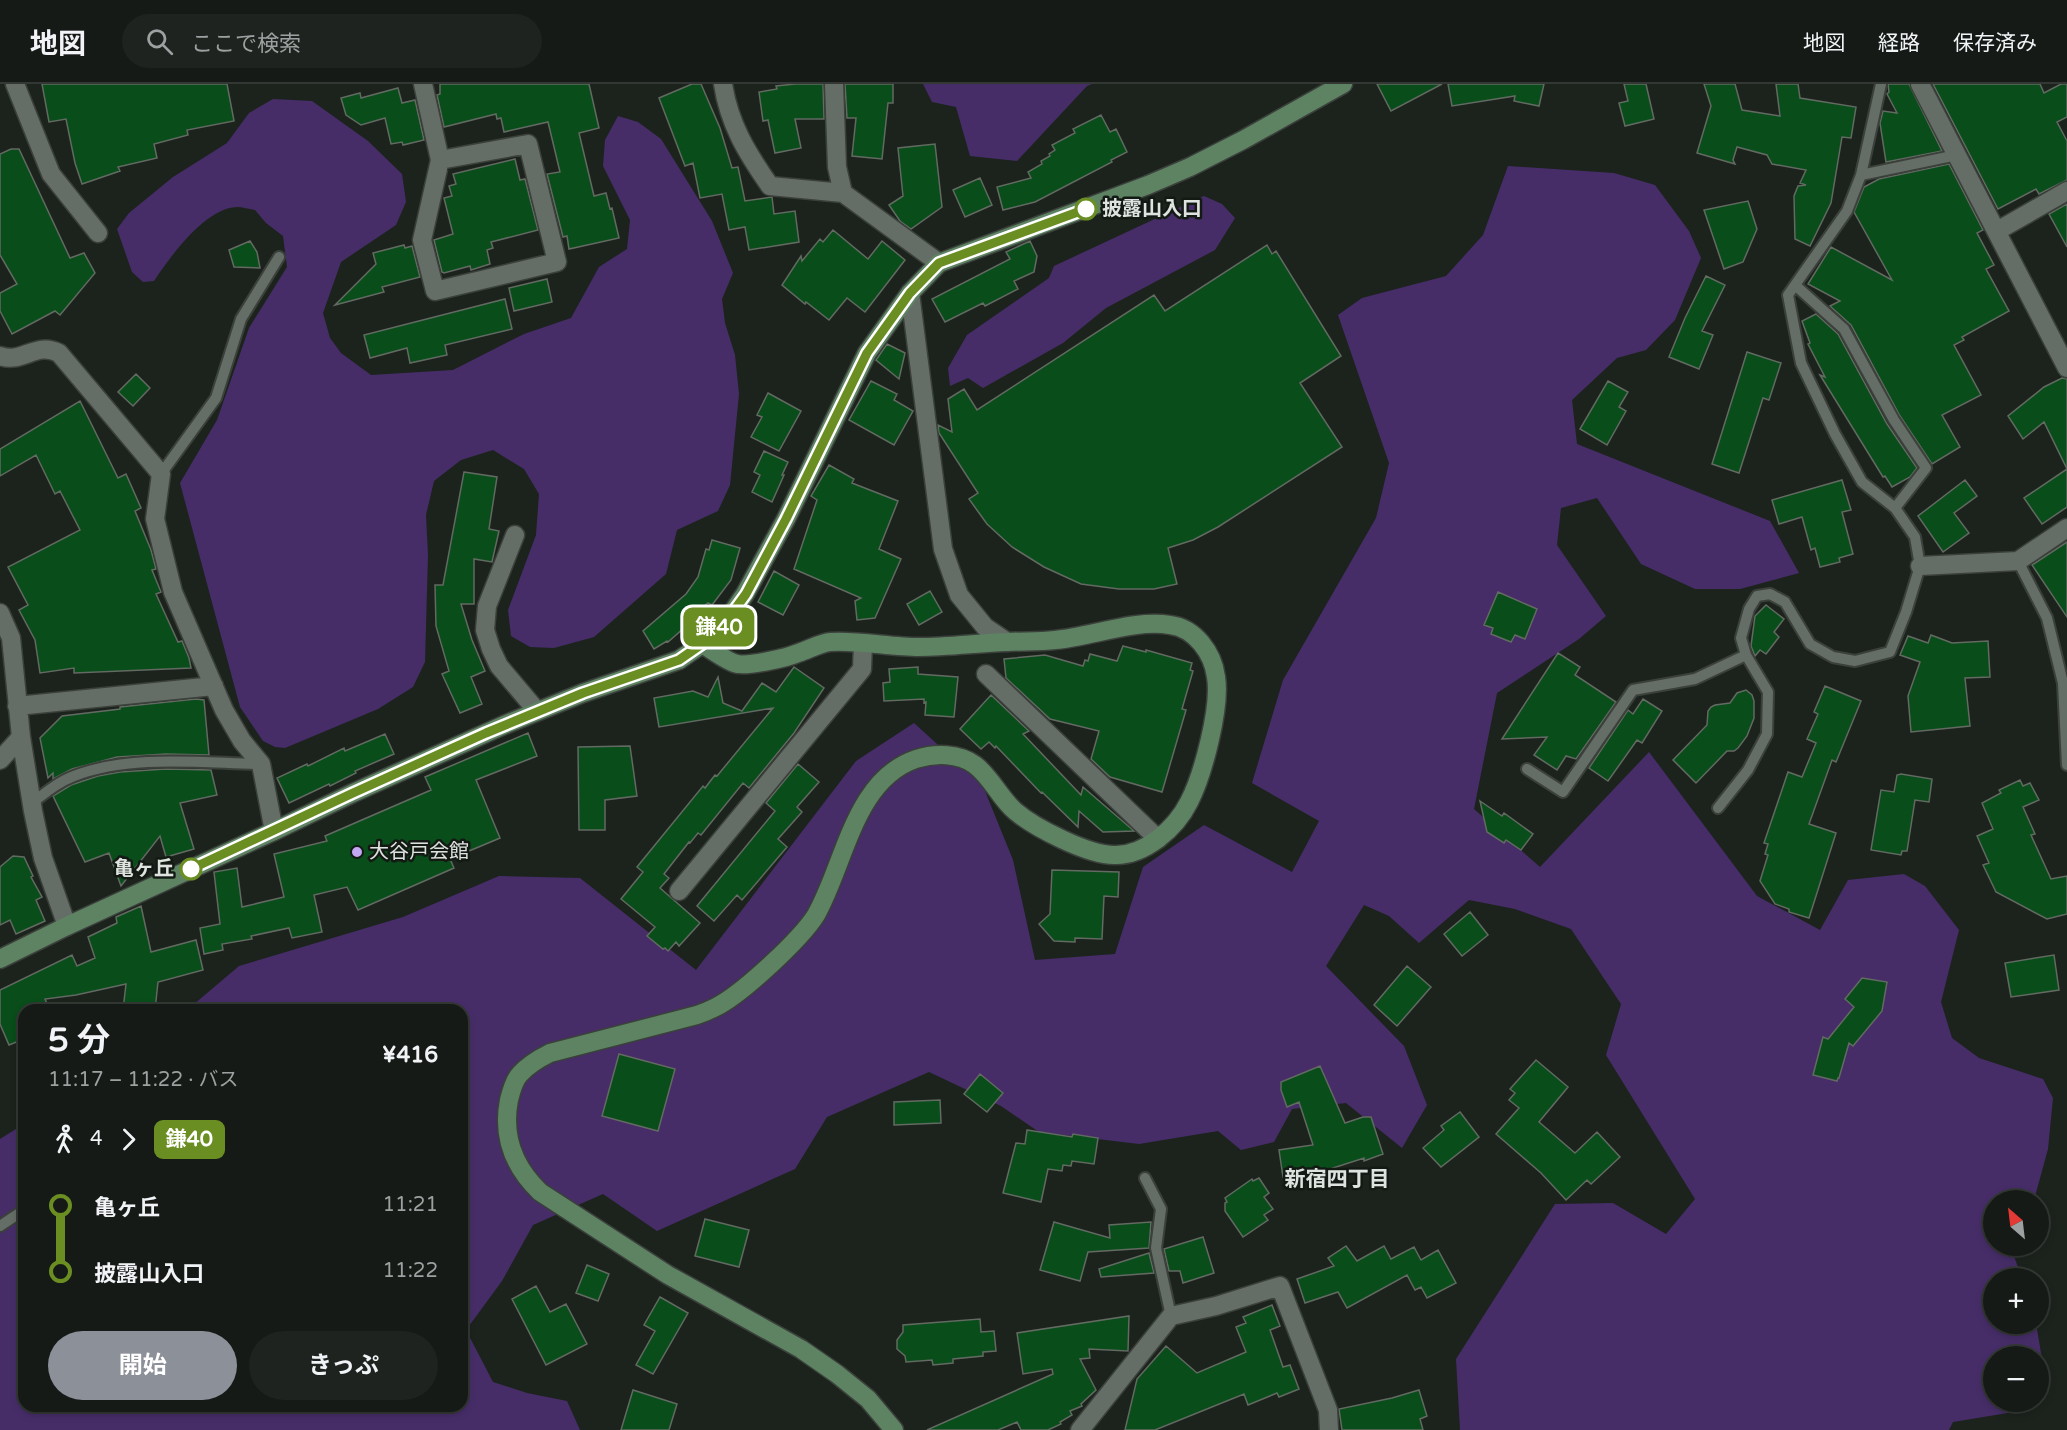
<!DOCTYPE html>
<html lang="ja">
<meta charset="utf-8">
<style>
body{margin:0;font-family:"Varela Round","Noto Sans JP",sans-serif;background:#1e231f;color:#f1f3f6;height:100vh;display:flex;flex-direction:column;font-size:22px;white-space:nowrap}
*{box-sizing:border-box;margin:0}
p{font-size:20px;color:#9da1a1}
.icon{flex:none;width:33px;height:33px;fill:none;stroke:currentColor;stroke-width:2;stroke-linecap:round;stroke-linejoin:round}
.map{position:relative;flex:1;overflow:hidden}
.details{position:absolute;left:18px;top:920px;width:450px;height:408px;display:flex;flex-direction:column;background:#151a16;border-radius:18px;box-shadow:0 3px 9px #0003,0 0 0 2px #343835}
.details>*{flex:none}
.badge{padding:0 12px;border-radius:9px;font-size:21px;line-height:39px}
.needle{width:39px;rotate:332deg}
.buttons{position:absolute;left:1983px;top:1106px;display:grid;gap:12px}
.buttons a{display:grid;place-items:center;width:66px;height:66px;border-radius:50%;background:#151a16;box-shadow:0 3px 9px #0003,0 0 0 2px #343835;font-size:30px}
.map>.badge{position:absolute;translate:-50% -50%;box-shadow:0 0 0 3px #fff}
.legs{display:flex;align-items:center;gap:9px;height:66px;padding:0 30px;font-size:20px}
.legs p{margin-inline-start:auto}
.head{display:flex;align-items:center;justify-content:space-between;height:102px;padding:0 30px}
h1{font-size:33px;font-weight:700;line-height:45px}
.action{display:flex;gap:12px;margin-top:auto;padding:12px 30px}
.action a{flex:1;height:69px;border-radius:36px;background:#8c9099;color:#fff;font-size:24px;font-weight:700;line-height:69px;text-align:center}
.action a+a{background:#1e231f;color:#f1f3f6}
ul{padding:0 30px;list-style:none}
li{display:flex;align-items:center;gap:21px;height:66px;font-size:22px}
li i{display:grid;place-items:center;width:9px;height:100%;margin:0 8px;background:currentColor}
li i::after{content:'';width:15px;height:15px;margin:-8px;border:4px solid;border-radius:50%;background:#151a16}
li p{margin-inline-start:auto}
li:first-child i{background:linear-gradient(#0000 50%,currentColor 0)}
li:last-child i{background:linear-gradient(currentColor 50%,#0000 0)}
header{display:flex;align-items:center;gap:36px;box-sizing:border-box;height:84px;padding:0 30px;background:#151a16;border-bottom:2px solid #343835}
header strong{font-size:28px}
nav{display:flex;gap:33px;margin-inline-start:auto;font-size:21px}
.search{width:420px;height:54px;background:#1e231f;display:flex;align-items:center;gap:15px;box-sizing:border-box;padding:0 21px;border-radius:33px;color:#9da1a1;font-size:22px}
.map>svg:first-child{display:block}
</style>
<header>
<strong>地図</strong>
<div class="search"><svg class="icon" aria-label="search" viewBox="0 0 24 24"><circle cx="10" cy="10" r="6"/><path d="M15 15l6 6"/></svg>ここで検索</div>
<nav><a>地図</a><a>経路</a><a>保存済み</a></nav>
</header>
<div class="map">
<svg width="2067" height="1346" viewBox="0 0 2067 1346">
<rect width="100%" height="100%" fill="#1c231d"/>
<path fill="#462d68" d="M923 0H1092L1087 2 1017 77 970 72 956 23 932 18Z
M273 15 312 17 368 57 402 90 406 118 396 141 341 178 323 229 330 254 341 269 371 291 453 286 524 250 571 234 599 183 627 165 630 136 603 82 605 56 618 32 638 38 661 55 712 137 733 189 722 215 725 239 735 271 739 310 730 401 718 427 677 446 666 490 594 553 554 564 530 563 511 552 508 526 536 451 539 410 524 385 493 366 461 376 434 397 426 431 428 471 425 578 413 603 378 625 285 664 275 663 263 657 240 623 180 399 217 336 249 244 287 183 283 152 266 139 255 126C249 125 243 123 237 123 205 124 170 173 154 197L143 198 132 188 117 145 129 129 173 93 227 59 249 29Z
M1508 82 1614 89 1655 101 1689 147 1701 174 1675 236 1646 266 1617 274 1572 316 1577 360 1770 437 1799 489 1740 505H1695L1641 480 1597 414 1561 424 1557 461 1606 532 1579 555 1497 609 1474 725 1540 783 1649 668 1757 812 1820 846 1848 796 1904 790 1925 802 1959 846 1941 918 1952 954 1979 974 2043 995 2053 1014 2048 1065 2034 1116H1994V1161H2012L2011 1164 2022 1194H1994V1239H2036L2043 1281 2039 1300 2038 1272H1994V1317H2034L2032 1325 1953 1338 1949 1346H1460L1456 1275 1555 1120 1613 1119 1666 1150 1695 1115 1606 971 1621 920 1571 845 1515 825 1469 816 1419 859 1389 832 1364 821 1326 882 1404 962 1427 1021 1402 1064 1346 1019 1292 1025 1274 1058 1241 1066 1218 1047 1139 1060 1039 1048 1001 1022 929 988 827 1033 795 1085 657 1147 603 1110 533 1141 502 1197 466 1246 493 1298 527 1309 567 1317 580 1346H0V1055L24 1040V1322H462V926L191 925 193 921 239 882 403 833 499 792 580 794 696 886 856 677 914 639 983 702 1013 776 1035 876 1115 870 1143 783 1204 741 1292 788 1319 737 1252 699 1283 596 1376 434 1389 379 1338 231 1362 214 1446 192 1483 151Z
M1204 112 1222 120 1235 134 1215 166 1106 224 1063 259 983 304 968 294 950 302 948 284 967 251 1049 194 1054 182Z"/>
<path fill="#084d1a" stroke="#626a62" stroke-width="1.5" d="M42 0H227L234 37 187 46 188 51 154 60 157 74 118 83 120 87 82 100 75 79 66 35 49 38Z
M440 0H589L599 44 579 49 594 112 606 109 610 125 612 124 619 154 569 165 567 152 563 153 547 90 560 88 548 38 504 48 501 34 497 35 496 30 444 43 437 11 440 10Z
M692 0H701L720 44 732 84 738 83 745 117 772 113 774 130 795 127 799 158 749 166 745 143 729 146 722 110 700 114 693 79 685 82 659 14Z
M795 0H823L824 35H795L801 64 775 69 768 36 763 37 759 8 777 5 776 2Z
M845 0H893V19H888L882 75 852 72 856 34H847Z
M1377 0H1442L1391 27Z
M1448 0H1544L1539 22 1514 17 1515 12 1452 22Z
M1624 0H1646L1654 35 1625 42 1619 19 1628 17Z
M1704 0H1735L1742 26 1780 32 1776 0H1798L1800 14 1856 23 1851 54 1842 53 1831 119 1810 162 1795 155 1794 112 1798 102 1806 101 1800 99 1806 86 1772 80 1767 71 1737 63 1733 76 1735 80 1697 69 1711 22Z
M1888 0H1909L1942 67 1886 78 1880 39 1883 27 1897 29 1887 10 1889 8Z
M1933 0H2040L2044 9 2061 0H2067V33L2057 38 2067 57V96L2039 110 2036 105 1998 125Z
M398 4 402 19 415 16 424 56 403 61 402 58 391 60 385 34 361 41 346 31 341 14 360 9 361 14Z
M1101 31 1110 48 1116 45 1127 68 1111 76 1112 78 1035 118 1003 126 997 103 1031 94 1028 88 1042 80 1041 77 1050 72 1049 70 1055 66 1052 61 1075 49 1073 45Z
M935 60 942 123 911 145 900 137 889 121 903 112 898 64Z
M11 65H19L70 174 84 169 95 189 60 231 55 227 12 250 0 227V209L17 200 0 171V70Z
M515 75 520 96 525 95 538 146 491 158 493 164 487 166 490 180 471 186 470 182 444 189 442 188 434 156 453 150 444 114 452 112 449 102 456 100 453 90Z
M1949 80 1983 146 1977 149 1994 181 1986 185 2009 227 1962 253 1964 256 1954 261 1981 311 1942 331 1960 363 1932 380 1900 332 1851 241 1830 222 1840 217 1808 200 1831 163 1892 196 1854 128 1864 103 1879 95Z
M980 94 992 121 965 133 953 106Z
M1748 117 1757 145 1743 178 1724 185 1704 126Z
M2067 120V163L2049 130Z
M833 146 868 175 882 157 905 176 865 228 847 214 829 236 806 218 805 220 782 201 801 172 802 177 820 155 823 158Z
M250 157 257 168 260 184 234 183 229 166Z
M1030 157 1037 172 1034 188 1014 197 1018 205 985 222 983 219 945 238 932 215 1010 175 1006 168Z
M404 161 405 164 412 162 420 193 382 203 384 208 335 221 376 180 373 169Z
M1267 161 1272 170 1276 167 1341 272 1300 299 1342 363 1218 443 1193 456 1168 464 1177 500 1154 505H1119L1081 500 1044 483 1012 463 987 440 969 415 978 409 939 349 938 341 952 348 948 315 964 305 977 326 1154 211 1165 227Z
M1706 192 1725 201 1702 247 1713 251 1699 285 1669 273 1685 234Z
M547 195 552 218 514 227 509 204Z
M505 215 512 245 445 261 447 271 410 279 407 264 370 274 364 251Z
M1816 230 1838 250 1887 340 1917 384 1910 393 1892 403 1885 392 1883 393 1820 291 1825 293 1808 260 1810 259 1802 237Z
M887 260 905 269 899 295 876 276Z
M1747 268 1781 279 1769 316 1763 314 1739 389 1712 380Z
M136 290 150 304 133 322 118 308Z
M2062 294 2067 295V385L2044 338 2023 355 2008 332 2044 303Z
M871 297 897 310 894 316 913 327 894 361 849 336Z
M1608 297 1628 308 1619 323 1626 327 1607 361 1580 345Z
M768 309 801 327 779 367 751 353 762 333 757 331Z
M80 317 118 394 126 390 141 424 135 427 151 466 156 485 152 486 161 508 156 510 178 558 182 557 189 574 191 584 74 589V584L40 589 35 556 19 526 28 521 8 483 80 446 60 407 55 410 36 371 0 392V365Z
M764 367 788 378 782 391H784L772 418 752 408 760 391 754 388Z
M829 381 854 395 852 399 898 417 879 465 901 475 875 534 857 536 855 517 861 514 794 485 817 416 811 412Z
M2067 385V423L2042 440 2024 414Z
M464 388 497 393 489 445 499 447 492 478 474 475V520H461L472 556 485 587 471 593 482 620 460 629 442 590 449 587 436 542 435 501H443Z
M1842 396 1851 426 1842 428 1853 470 1839 474 1840 478 1820 483 1815 464 1811 466 1802 433 1779 440 1772 416Z
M1965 396 1977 412 1954 429 1969 449 1943 468 1918 432Z
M712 456 740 464 731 496 712 521 708 519 683 540 685 543 668 558 667 557 654 565 643 547 686 510 698 493 706 465 709 466Z
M2067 458V533L2032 481Z
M774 487 799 501 783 531 758 518Z
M930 507 942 528 919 541 907 520Z
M1498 508 1537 525 1525 555 1515 551 1511 558 1491 550 1493 544 1484 541Z
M1766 521 1784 535 1774 548 1779 553 1766 570 1760 566 1755 572 1751 562 1755 532Z
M1931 551 1952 559 1988 557 1990 593 1965 594 1970 642 1911 648 1908 612 1920 578 1900 571 1908 552 1928 559Z
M1123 562 1146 568V566L1192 579 1190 586 1193 587 1182 625 1186 626 1162 708 1110 693 1091 675 1099 647 1050 635 1006 594 1004 575 1045 571 1083 582 1085 576 1088 577 1090 570 1117 577Z
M1558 569 1580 583 1575 591 1616 618 1576 675 1566 672 1557 686 1534 671 1547 653 1502 655Z
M794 583 824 604 794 649 749 704 743 699 701 751 698 749 690 759 689 758 664 790 669 794 660 804 700 839 679 862 676 858 668 867 665 864 663 865 647 852 655 843 621 815 643 788 637 783 703 702 705 704 715 691 717 692 773 624 659 643 654 614 693 607 708 613 718 593 723 619 742 627 762 599 776 608Z
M918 583V590L958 593 954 633 925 631 926 618 924 619V615L884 617 883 599 890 598 889 585Z
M1825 602 1861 617 1836 678 1832 676 1809 740 1836 749 1809 834 1789 828V825L1775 820 1760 797 1768 771 1765 770 1768 760 1764 759 1788 688 1802 693 1816 659 1807 655 1818 630 1814 628Z
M1746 606 1752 611 1754 617V634L1747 652 1738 664 1734 667H1727L1696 699 1673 676 1707 641 1708 627 1711 623 1715 621 1730 619 1737 609Z
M991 611 1029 647 1023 650 1081 711 1083 703 1134 747 1103 748 1079 727 1078 743 1042 708 1041 709 996 662 995 664 989 658 981 665 960 645Z
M196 615 204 616 209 671 166 670 117 673 72 685 53 695V689L48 694 40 654 62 632 120 625V623Z
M1643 615 1662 627 1642 659 1637 656 1608 697 1589 684 1628 626 1633 630Z
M528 649 537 672 476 696 500 754 450 775 454 784 358 826 347 803 314 811 322 848 292 854 289 844 251 852 252 855 222 860 223 866 204 870 200 844 220 840 214 788 237 784 242 823 284 813 274 770 327 757 325 752 431 706 425 693Z
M385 650 394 670 355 687 356 689 330 702 329 700 289 719 277 694 307 680 308 682 344 664 345 667Z
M630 662 637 712 605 716V746H579L578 663Z
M798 680 819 698 797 723 802 728 778 755 787 763 742 816 737 811 714 837 697 822 775 727 766 719Z
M166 685 211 686 217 711 180 719 194 765 166 773 160 752 121 802 109 769 85 778 53 712 71 701 98 692 120 688Z
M1901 690 1932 695 1929 718 1915 716 1907 767H1902L1901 771 1871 766 1881 706 1894 708 1897 691Z
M2020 696 2023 702 2030 699 2039 716 2023 723 2035 750 2031 751 2051 795 2067 792V830L2047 835 1996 808 1983 781 1989 779 1977 752 1993 745 1982 719 2001 709 1999 706Z
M1480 717 1502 732 1504 729 1533 750 1521 766 1506 756 1504 759 1487 748Z
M13 772 24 773 33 792 31 793 42 813 36 816 45 837 16 850 10 836 0 841V783Z
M1052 786 1119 788 1118 813 1104 812 1102 855 1075 854V858L1054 857 1039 840 1050 830Z
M141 822 151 868 196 856 203 886 158 898 155 926H123L126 900 76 911 45 915 50 926H24V955L9 961 0 940V906L72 871 77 882 95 874 88 853 117 839 116 833Z
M1470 828 1488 851 1462 872 1444 850Z
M2054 871 2059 906 2011 913 2005 879Z
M1407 882 1431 903 1397 942 1374 921Z
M1862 894 1887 898 1882 927 1853 962 1849 959 1839 994H1838L1837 997 1813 991 1823 953 1828 955 1854 923 1845 915Z
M619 970 675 985 658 1047 602 1032Z
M1536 976 1568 1003 1539 1038 1575 1069 1597 1048 1620 1073 1591 1100 1587 1096 1566 1116 1541 1089 1496 1050 1519 1024 1509 1016 1515 1009 1510 1005Z
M1320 982 1345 1039 1363 1033H1371L1383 1070 1364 1077V1074L1330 1085 1283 1093 1279 1066 1313 1061 1299 1018 1287 1023 1281 1006V998Z
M980 990 1003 1009 987 1028 964 1010Z
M940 1016 941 1039 894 1041V1018Z
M1460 1028 1479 1053 1441 1083 1423 1064 1444 1046 1441 1042Z
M1027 1046 1072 1053 1073 1050 1098 1054 1094 1080 1072 1077 1071 1082 1063 1081 1062 1087 1048 1085 1041 1118 1003 1109 1016 1059 1025 1060Z
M1259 1094 1269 1109 1264 1113 1273 1125 1264 1131 1268 1136 1243 1153 1225 1127V1119L1227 1118 1225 1114 1252 1095 1253 1097Z
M705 1135 749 1146 739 1183 695 1172Z
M1054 1138 1110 1154 1109 1141 1151 1138 1149 1164 1088 1168 1080 1197 1040 1186Z
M1203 1153 1214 1189 1183 1199 1180 1187H1169L1164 1165Z
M1346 1162 1357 1177 1384 1162 1391 1175 1414 1163 1421 1176 1438 1166 1456 1199 1427 1214 1421 1203 1415 1206 1407 1191 1347 1224 1338 1208 1305 1219 1297 1195 1334 1182 1328 1174Z
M1149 1169 1154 1189 1101 1193 1099 1185Z
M587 1181 609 1190 598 1217 576 1209Z
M536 1202 550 1228 566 1220 587 1260 546 1281 512 1215Z
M660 1213 688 1229 653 1290 636 1281 655 1247 644 1241Z
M1272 1221 1280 1242 1270 1246 1283 1283 1290 1281 1299 1305 1279 1313 1277 1309 1248 1321 1244 1310 1155 1346H1125L1137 1295 1166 1262 1197 1289 1246 1268 1236 1243 1246 1239 1243 1233Z
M1129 1232 1128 1267 1089 1265 1090 1274 1080 1275 1096 1306 1081 1320 1082 1322 1070 1327 1072 1331 1060 1338 1061 1340 1048 1346H1021L1017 1338 998 1346H927L1053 1290 1052 1285 1023 1290 1017 1249Z
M980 1235 981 1248 994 1247 996 1267 983 1268V1272L953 1275V1279L933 1281 932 1276 906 1278 905 1272 897 1265V1256L903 1248V1241Z
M633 1306 677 1320 669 1346H621Z
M1419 1306 1427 1332 1420 1335 1423 1346H1342L1339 1325 1392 1314Z"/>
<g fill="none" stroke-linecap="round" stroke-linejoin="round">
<defs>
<path id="lane" d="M1861 91 1957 71
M1795 201 1844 245 1894 336 1926 384 1895 424
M161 390 216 314 241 235 279 173
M2018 477 2047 534 2063 599 2067 681
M1527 685 1563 708 1633 606 1695 595 1746 571
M32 719C45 709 58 698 74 692 130 670 202 679 261 680
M1718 724 1748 686 1767 650 1768 608 1746 571 1741 554 1749 525 1757 512 1770 510 1785 518 1810 560 1833 573 1855 577 1890 568 1906 528 1920 482 1915 453 1895 424 1862 398 1835 350 1801 279 1788 211 1847 127 1861 91 1881 0
M1145 1094 1161 1125 1156 1164 1171 1232
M0 1142 24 1126"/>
<path id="street" d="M15 0 51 90 98 149
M423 0 440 76 422 156 435 207 557 178 528 60 440 76
M723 0C729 40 747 69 770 102L843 109
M834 0 837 83 843 109 939 179
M1920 0 2067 284
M1997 147 2067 107
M910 209 943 465 959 511 985 543 1007 558
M0 272C23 280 36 257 59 269L161 390 155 435 173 508 224 626 242 657 261 680 274 747
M515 451 487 522 485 546 491 565 499 582 537 627
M1920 482 2018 477 2067 444
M0 529 11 554 21 653 33 727 43 774 67 842
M986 590 1158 755
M17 622 214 602
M0 676 21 653
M679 807 862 585 863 560
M1080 1346 1171 1232 1216 1222 1280 1202 1328 1326 1329 1346"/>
<path id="secondary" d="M702 560C711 565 729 579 738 580 749 582 787 574 798 569 808 566 820 559 830 558 857 556 891 563 919 563 948 563 978 559 1007 558 1023 557 1039 558 1055 556 1091 553 1134 535 1170 541 1195 544 1213 569 1216 593 1221 623 1203 691 1189 718 1176 744 1145 772 1114 771 1088 771 1035 744 1015 727 1000 714 991 693 975 681 959 669 935 669 916 675 854 696 845 780 816 831 801 855 742 910 716 923 710 926 703 929 697 931L550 969C538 975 528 981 520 990 514 996 511 1008 509 1016 502 1052 514 1083 540 1108L668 1191 801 1265 837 1290 868 1315 894 1346
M0 875 67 842 274 747 353 709 504 641 583 609 679 576 702 560 730 532 745 510 786 435 867 269 910 209 939 179 1148 101 1190 83 1243 56 1343 0"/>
</defs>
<use href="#lane" stroke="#3b403b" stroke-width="14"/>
<use href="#street" stroke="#3b403b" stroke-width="21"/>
<use href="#secondary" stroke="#3b403b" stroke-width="21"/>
<use href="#lane" stroke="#656e66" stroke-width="10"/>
<use href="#street" stroke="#656e66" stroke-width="18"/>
<use href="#secondary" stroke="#5d8363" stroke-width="18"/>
</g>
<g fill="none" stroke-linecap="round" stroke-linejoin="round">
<defs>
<path id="line-1" d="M191 785 353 709 486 649 583 609 679 576 702 560 730 532 746 510 786 435 867 269 910 209 939 179 1086 125"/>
</defs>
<use href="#line-1" stroke="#fff" stroke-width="14"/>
<use href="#line-1" stroke="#6b8e23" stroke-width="9"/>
</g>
<g fill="#fff" stroke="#6b8e23" stroke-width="3">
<circle cx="1086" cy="125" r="10"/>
<circle cx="191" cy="785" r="10"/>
</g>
<circle fill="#c3a7f2" stroke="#131a14" stroke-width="2" cx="357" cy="768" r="6"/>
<g text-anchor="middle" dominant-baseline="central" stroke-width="5" stroke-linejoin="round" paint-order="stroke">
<g font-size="20" font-weight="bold" fill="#dee3df" stroke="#131a14" text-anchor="start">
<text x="1102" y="125">披露山入口</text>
<text x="174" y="785" text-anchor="end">亀ヶ丘</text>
</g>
<g font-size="20" fill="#dee3df" stroke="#131a14" text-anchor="start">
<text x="369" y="768">大谷戸会館</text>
</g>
<g font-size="21" font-weight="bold" fill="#dee3df" stroke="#131a14">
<text x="1337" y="1095">新宿四丁目</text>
</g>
</g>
</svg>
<div class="buttons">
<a><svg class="needle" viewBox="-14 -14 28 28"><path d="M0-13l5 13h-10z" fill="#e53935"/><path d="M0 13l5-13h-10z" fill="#9da1a1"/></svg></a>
<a>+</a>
<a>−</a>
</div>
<b class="badge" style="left:719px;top:543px;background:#6b8e23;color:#fff">鎌40</b>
<section class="details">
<div class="head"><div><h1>5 分</h1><p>11:17 – 11:22 · バス</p></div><b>¥416</b></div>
<div class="legs"><svg class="icon" aria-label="walk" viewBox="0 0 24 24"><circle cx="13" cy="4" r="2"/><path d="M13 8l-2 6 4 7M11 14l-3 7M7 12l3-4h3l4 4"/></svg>4<svg class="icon" aria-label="forward" viewBox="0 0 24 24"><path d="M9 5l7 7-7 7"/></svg><b class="badge" style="background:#6b8e23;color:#fff">鎌40</b></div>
<ul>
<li><i style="color:#6b8e23"></i><b>亀ヶ丘</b><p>11:21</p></li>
<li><i style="color:#6b8e23"></i><b>披露山入口</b><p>11:22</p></li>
</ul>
<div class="action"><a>開始</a><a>きっぷ</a></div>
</section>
</div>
